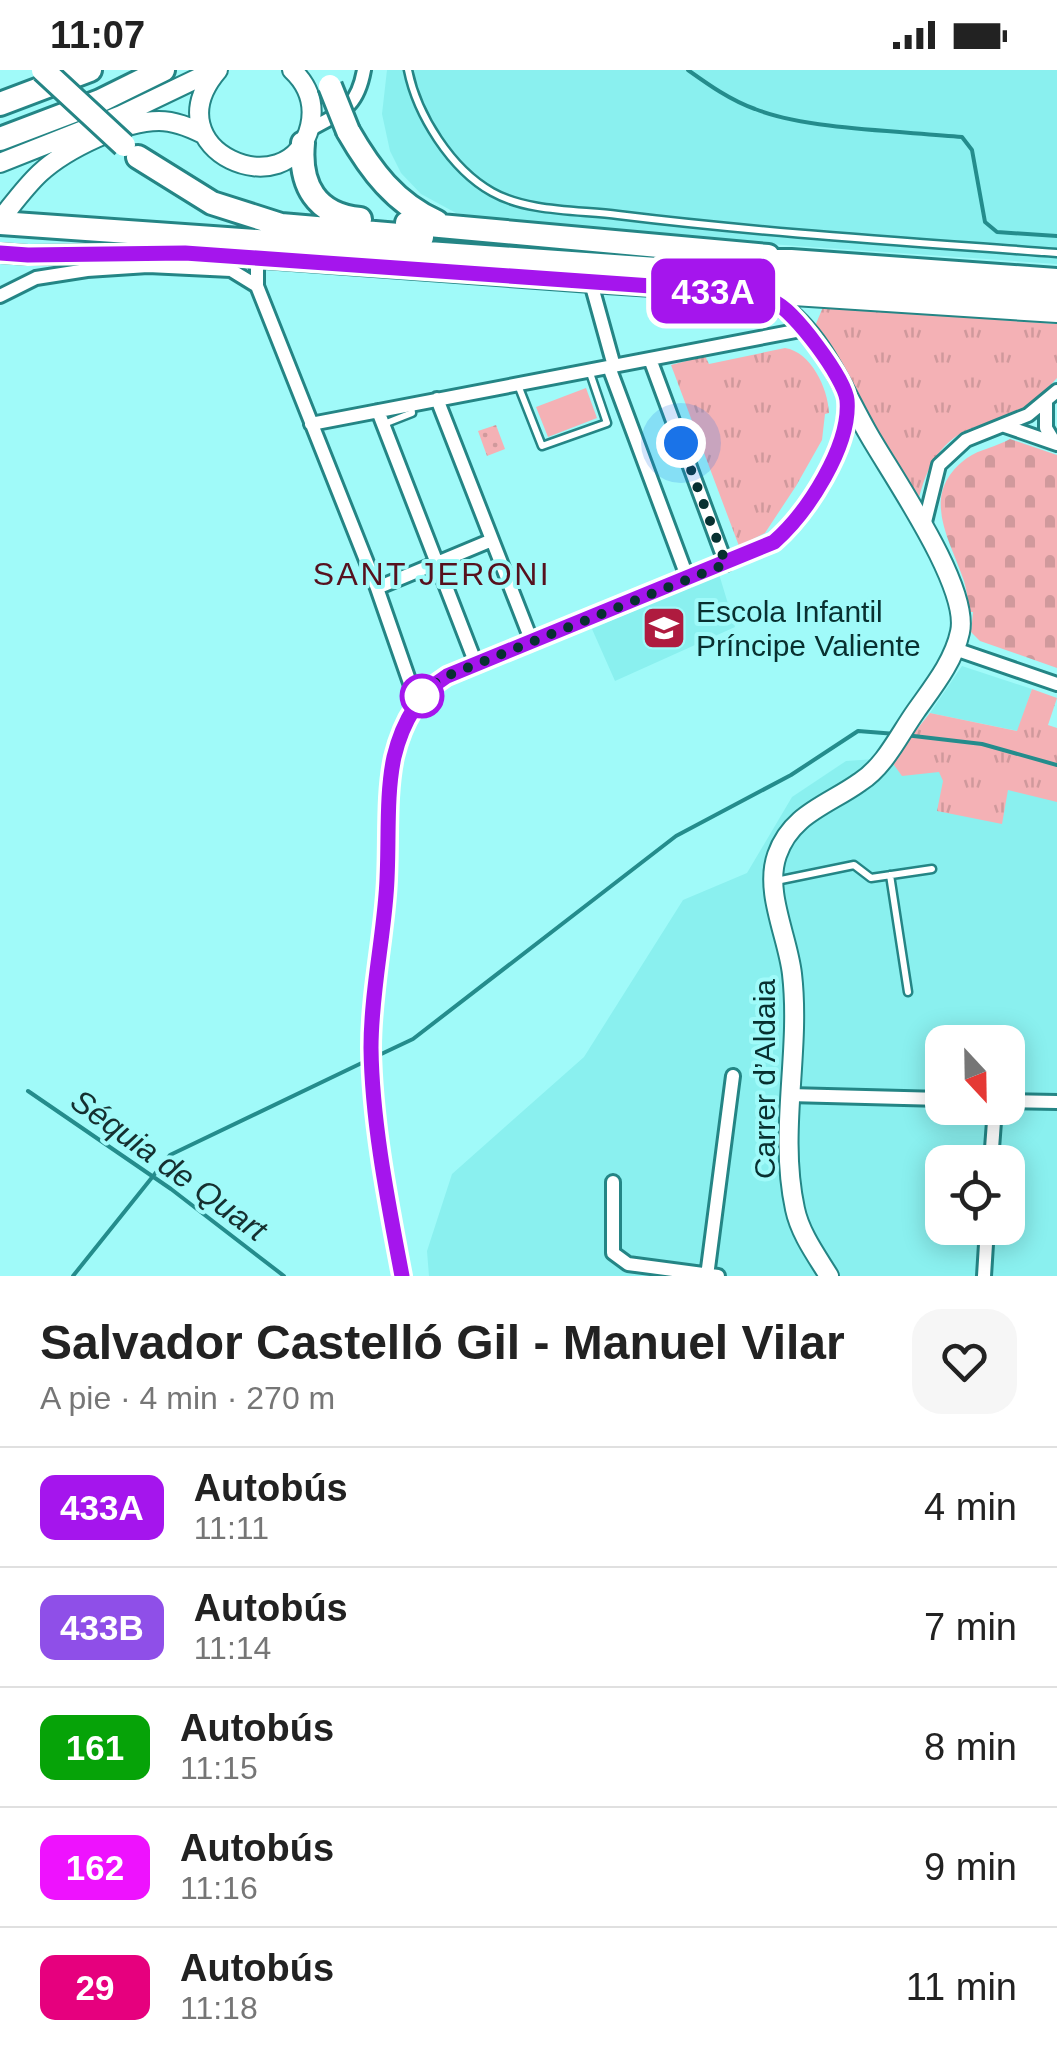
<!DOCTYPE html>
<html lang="es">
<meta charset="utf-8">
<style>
body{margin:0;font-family:Arial,sans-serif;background:#f6f6f6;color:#222;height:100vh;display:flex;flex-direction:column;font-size:38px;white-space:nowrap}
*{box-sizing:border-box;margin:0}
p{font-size:32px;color:#767676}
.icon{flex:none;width:55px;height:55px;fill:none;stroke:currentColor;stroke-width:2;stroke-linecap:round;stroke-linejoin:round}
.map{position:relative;height:1206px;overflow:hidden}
.panel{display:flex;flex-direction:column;background:#fff;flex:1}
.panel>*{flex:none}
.badge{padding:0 20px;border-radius:15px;font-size:35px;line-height:65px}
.needle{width:65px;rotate:158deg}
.fabs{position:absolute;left:925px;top:955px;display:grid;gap:20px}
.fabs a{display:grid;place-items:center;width:100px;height:100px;border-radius:20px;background:#fff;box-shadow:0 5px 25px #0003;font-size:50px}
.you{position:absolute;width:50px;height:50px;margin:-25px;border:8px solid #fff;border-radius:50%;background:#1a73e8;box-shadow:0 0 0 15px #1a73e833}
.map>.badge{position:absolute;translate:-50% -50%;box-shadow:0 0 0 5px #fff}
.round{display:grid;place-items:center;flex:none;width:105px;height:105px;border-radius:30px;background:#f6f6f6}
.overview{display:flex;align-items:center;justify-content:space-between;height:170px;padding:0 40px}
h1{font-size:48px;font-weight:800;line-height:75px}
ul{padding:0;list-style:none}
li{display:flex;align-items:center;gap:30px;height:120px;padding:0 40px;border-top:2px solid #e0e0e0}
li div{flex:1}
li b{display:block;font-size:38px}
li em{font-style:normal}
li .badge{min-width:110px;font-weight:700;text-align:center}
.status{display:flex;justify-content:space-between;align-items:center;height:70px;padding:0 50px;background:#fff;direction:ltr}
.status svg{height:28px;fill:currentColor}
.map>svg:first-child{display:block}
</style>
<div class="status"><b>11:07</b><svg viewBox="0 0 49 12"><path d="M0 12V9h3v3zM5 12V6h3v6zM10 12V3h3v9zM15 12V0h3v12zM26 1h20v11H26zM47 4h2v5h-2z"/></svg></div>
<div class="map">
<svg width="1057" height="1206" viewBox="0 0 1057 1206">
<defs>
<pattern id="grass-tufts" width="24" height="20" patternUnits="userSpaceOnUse" patternTransform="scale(2.5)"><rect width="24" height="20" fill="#f4b1b5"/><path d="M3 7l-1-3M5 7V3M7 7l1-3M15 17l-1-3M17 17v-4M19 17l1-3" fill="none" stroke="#d0999c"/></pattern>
<pattern id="cemetery-stones" width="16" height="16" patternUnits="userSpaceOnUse" patternTransform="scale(2.5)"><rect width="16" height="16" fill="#f4b1b5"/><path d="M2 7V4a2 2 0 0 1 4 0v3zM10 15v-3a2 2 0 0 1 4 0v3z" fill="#d0999c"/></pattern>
<pattern id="park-dots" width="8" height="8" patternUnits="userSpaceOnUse" patternTransform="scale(2.5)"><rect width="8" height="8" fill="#f4b1b5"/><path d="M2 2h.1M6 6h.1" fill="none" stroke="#d0999c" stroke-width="1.8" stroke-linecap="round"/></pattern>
</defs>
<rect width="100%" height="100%" fill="#a0faf9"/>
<path fill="#8af0ef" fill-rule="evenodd" d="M387 0H1057V194L597 162 456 143 421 124 401 103 390 81 382 44Z
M719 504 735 557 615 611 592 559Z
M962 596 1032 619 1018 661 930 643Z
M905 687 1057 726V1206H429L427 1181 452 1104 584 987 683 830 747 803 792 727 846 691ZM942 972H1008V1038H942ZM942 1092H1008V1158H942Z"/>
<path fill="url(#grass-tufts)" d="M823 237 1057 254V308C1041 326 1023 341 1001 351 994 354 986 354 978 356 941 367 926 398 918 432L815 256Z
M785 278C811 282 828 318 829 343L825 344 822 370 796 416 765 463 739 476 671 295 705 286 709 294Z
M1032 619 1057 628 1048 655 1057 658V732L1008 720 1002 754 937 741 943 711 939 702 902 706 891 691 930 643 1017 661Z"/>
<path fill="url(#cemetery-stones)" d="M1010 369 1057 385V598L980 571 971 562 973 542H969C968 531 967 521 964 511 950 469 918 424 967 388 980 379 996 377 1010 369Z"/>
<path fill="url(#park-dots)" d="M496 355 505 379 487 386 478 361Z"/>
<path fill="#f4b1b5" d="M586 318 597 348 548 367 536 337Z"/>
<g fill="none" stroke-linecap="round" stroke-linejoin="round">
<path stroke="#248c8c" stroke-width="4" d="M688 0C709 15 730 30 755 39 809 60 902 61 962 67L972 80 985 152 997 162 1057 166
M905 665 982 674 1057 695
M377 986 413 969 676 766 791 705 858 661 896 664
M28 1021 171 1119 284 1206
M73 1206 170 1085 368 990"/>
<defs>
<path id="lane" d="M408 0C417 45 451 99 492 122 527 142 579 140 618 145 764 163 910 172 1057 183
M518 315 542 376 607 353 590 303
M384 354 412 343 411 336
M890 805 908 922
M776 811 854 795 871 808 932 799"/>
<path id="street" d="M309 60C341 42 357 39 364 0
M261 188 257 199V216L377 518 417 633
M591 213 614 296
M0 226 36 208 87 200 148 196 231 200 257 216
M650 289 726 494
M609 297 688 509
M437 329 532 572
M1046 333V358L1055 373
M378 341 476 594
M311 354 806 259
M1005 356 1057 374
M924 456 939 395 966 370 1028 345 1057 321
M377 518 492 470
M955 579 1057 614
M789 1025 942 1029
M1008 1031 1057 1032
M991 1092 995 1038
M613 1112V1183L628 1194 718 1206
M402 1206C388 1132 372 1053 371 978 371 926 382 876 386 825 390 780 385 731 394 687 402 654 418 624 447 606L774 472C802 447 832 404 842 367 845 354 846 340 847 327
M707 1206 733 1006
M984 1206 987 1158"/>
<path id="secondary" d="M218 0C149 80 290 140 310 56 315 34 308 15 292 0
M0 93 121 45 215 0
M0 150C13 134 25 117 40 103 66 79 124 51 159 51 175 51 189 57 203 64
M0 183 28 185 185 183 591 213 1057 243
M736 222C749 226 768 227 779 235 822 263 844 322 869 365 893 407 970 517 960 562 954 591 933 617 916 641 899 665 885 696 860 712 828 735 791 744 777 785 764 822 788 867 792 904 801 982 778 1061 795 1139 800 1163 816 1185 829 1206"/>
<path id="highway" d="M0 34 90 0
M348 61C371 101 395 133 437 152
M0 69 100 31 163 0
M303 73C299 115 316 145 360 149
M138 87 212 133 281 155 422 167
M0 153 1057 227
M407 153 768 186
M753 191H791L1057 210"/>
</defs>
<use href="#lane" stroke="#248585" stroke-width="11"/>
<use href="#street" stroke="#248585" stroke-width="18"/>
<use href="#secondary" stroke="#248585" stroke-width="22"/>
<use href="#highway" stroke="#248585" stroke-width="28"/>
<use href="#lane" stroke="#fff" stroke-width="6"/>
<use href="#street" stroke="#fff" stroke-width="12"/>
<use href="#secondary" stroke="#fff" stroke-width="18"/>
<use href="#highway" stroke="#fff" stroke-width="22"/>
<defs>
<path id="highway-bridge" d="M43 0 124 75
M330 16 348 61"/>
</defs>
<use href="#highway-bridge" stroke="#248585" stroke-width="28" stroke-linecap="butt"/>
<use href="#highway-bridge" stroke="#fff" stroke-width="22"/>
</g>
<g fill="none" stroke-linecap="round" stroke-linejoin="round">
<defs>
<path id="line" d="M0 183 28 185 185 183 736 222C748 225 762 227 774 232 794 240 845 309 847 330 851 376 807 443 774 472L447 606C418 624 402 654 394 687 385 729 390 781 386 825 382 876 371 926 371 978 372 1053 388 1132 402 1206"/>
</defs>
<use href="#line" stroke="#fff" stroke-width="22"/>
<use href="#line" stroke="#a515ed" stroke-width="15"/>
<path stroke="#083030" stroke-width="10" stroke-dasharray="0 18" d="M422 626 416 632 430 616 447 606 726 494 681 373"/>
</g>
<defs>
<symbol id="school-square" viewBox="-11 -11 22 22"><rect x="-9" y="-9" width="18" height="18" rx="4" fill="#af1b3f" stroke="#a0faf9"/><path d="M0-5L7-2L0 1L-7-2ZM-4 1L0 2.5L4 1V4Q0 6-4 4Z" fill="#fff"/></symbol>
</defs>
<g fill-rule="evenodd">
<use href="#school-square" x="639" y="533" width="50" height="50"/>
</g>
<circle fill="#fff" stroke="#a515ed" stroke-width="5" cx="422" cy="626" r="20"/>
<g text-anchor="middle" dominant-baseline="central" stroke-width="8" stroke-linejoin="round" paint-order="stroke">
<g font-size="30" fill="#083030" stroke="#a0faf9" text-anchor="start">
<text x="696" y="541">Escola Infantil<tspan x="696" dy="34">Príncipe Valiente</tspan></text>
</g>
<g font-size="30" fill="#083030" stroke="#a0faf9">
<text transform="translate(764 1009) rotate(-90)">Carrer d’Aldaia</text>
</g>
<g font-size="32" letter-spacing="2.5" fill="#56111e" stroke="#a0faf9">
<text x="432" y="504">SANT JERONI</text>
</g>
<g font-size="32" font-style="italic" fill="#153030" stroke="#a0faf9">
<text transform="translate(169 1095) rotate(36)">Séquia de Quart</text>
</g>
</g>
</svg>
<div class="fabs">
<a><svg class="needle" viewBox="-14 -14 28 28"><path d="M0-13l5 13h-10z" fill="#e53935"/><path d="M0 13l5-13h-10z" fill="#767676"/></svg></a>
<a><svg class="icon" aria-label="locate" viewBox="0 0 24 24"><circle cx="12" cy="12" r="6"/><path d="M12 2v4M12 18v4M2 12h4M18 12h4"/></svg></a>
</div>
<div class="you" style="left:681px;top:373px"></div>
<b class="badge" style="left:713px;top:221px;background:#a515ed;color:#fff">433A</b>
</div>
<section class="panel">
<div class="overview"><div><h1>Salvador Castelló Gil - Manuel Vilar</h1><p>A pie · 4 min · 270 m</p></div><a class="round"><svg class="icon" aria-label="heart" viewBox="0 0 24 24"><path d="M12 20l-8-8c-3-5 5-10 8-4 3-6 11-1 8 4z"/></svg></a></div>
<ul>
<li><span class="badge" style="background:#a515ed;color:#fff">433A</span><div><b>Autobús</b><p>11:11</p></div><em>4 min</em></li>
<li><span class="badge" style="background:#8f4fe8;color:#fff">433B</span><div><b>Autobús</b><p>11:14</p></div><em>7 min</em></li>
<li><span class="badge" style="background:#06a308;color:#fff">161</span><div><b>Autobús</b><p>11:15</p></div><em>8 min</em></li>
<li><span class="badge" style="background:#ee12fe;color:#fff">162</span><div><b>Autobús</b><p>11:16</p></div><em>9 min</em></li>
<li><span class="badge" style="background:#e6007e;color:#fff">29</span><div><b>Autobús</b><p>11:18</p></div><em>11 min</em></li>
</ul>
</section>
